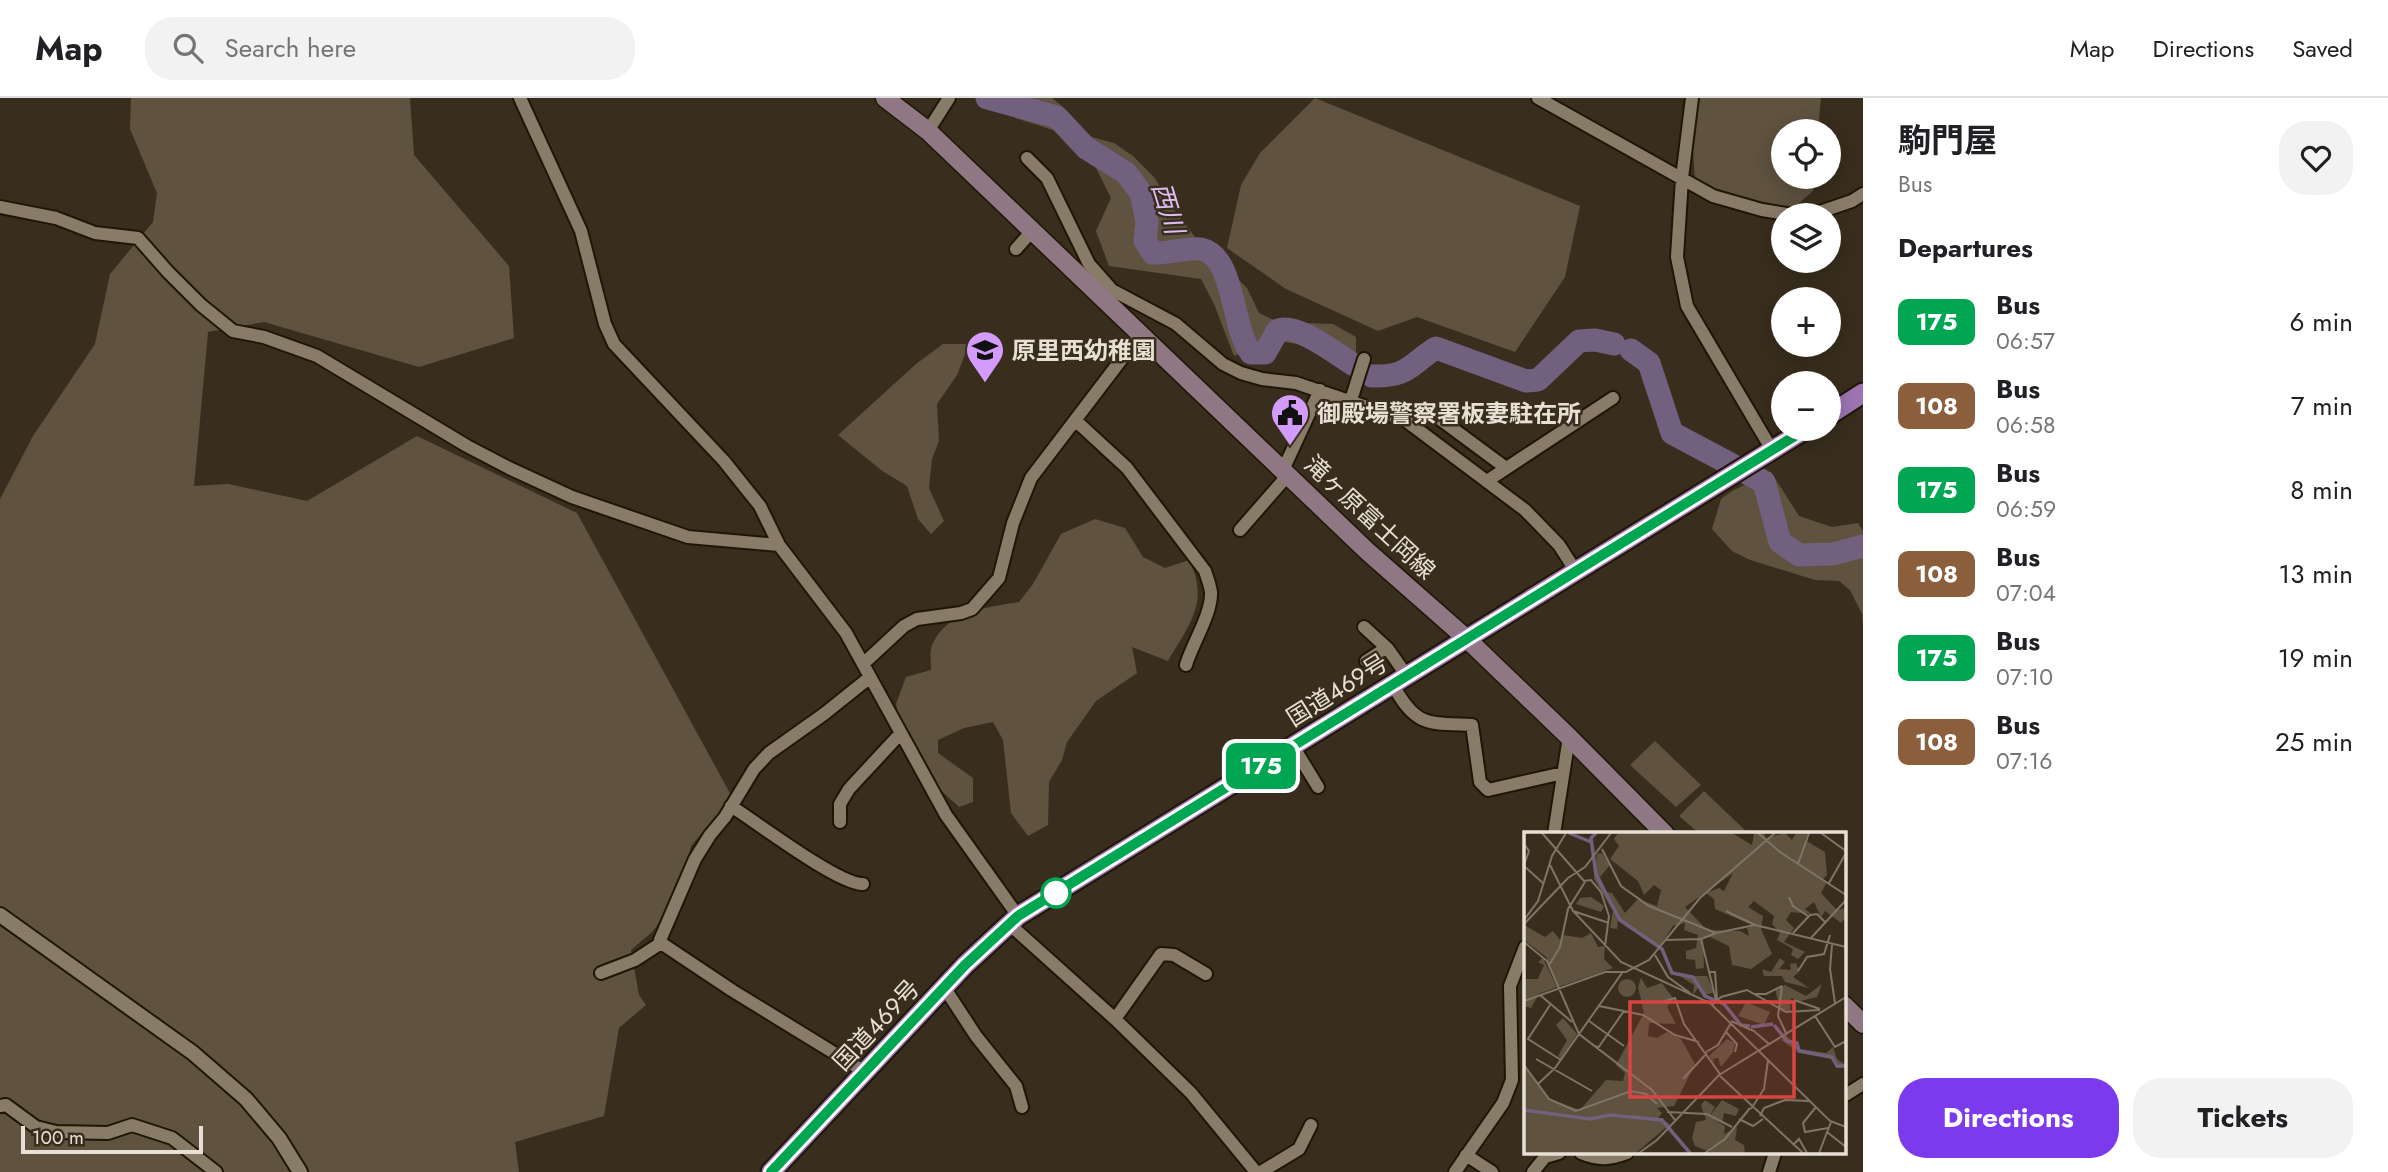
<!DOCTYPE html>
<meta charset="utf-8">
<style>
body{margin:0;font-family:Jost,"Noto Sans JP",sans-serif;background:#f2f2f2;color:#202124;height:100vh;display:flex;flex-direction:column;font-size:26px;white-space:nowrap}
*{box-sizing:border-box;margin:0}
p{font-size:23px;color:#757577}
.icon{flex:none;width:38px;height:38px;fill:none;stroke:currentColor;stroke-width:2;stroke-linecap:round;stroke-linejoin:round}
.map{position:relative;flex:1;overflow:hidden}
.sheet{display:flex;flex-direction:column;background:#fff;width:525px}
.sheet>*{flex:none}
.badge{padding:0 14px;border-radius:10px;font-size:24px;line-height:46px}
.controls{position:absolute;left:1771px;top:21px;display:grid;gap:14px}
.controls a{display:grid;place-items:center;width:70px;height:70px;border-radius:50%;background:#fff;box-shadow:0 4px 18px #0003;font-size:35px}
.scale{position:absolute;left:21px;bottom:18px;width:182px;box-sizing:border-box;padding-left:7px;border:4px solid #e8e0d5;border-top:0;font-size:19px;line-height:24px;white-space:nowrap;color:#e8e0d5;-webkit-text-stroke:5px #392e1d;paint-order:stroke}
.map>.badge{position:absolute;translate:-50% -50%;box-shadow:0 0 0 4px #fff}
h2{padding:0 35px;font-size:26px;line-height:63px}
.round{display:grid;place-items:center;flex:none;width:74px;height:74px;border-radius:28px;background:#f2f2f2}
.head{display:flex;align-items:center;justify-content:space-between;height:119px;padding:0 35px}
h1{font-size:33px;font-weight:700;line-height:52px}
.primary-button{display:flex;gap:14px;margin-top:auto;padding:14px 35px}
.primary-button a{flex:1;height:80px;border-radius:28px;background:#7c3aed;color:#fff;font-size:28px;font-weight:700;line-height:80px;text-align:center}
.primary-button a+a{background:#f2f2f2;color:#202124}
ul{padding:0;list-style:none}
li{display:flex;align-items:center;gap:21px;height:84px;padding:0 35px}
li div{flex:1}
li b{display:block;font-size:26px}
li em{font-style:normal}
li .badge{min-width:77px;font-weight:700;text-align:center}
header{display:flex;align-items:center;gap:42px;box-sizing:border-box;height:98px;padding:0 35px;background:#fff;border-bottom:2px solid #e0e0e0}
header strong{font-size:33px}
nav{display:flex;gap:38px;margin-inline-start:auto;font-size:24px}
.search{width:490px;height:63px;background:#f2f2f2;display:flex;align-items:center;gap:18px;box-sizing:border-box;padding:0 24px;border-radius:28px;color:#757577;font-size:26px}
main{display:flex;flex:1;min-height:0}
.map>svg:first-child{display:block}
</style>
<header>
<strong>Map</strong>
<div class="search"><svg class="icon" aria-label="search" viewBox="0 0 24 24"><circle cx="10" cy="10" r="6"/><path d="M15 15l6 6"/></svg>Search here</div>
<nav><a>Map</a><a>Directions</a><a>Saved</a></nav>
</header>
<main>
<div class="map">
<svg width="1863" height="1074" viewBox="0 0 1863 1074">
<rect width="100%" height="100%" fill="#392e1d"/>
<path fill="#5f523f" d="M131 0H410L414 57 509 168 514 240 419 269 264 224 208 234 194 388 228 386 307 403 417 338 577 415 732 699 691 748 678 801 652 834 631 852 639 897 646 907 619 930 604 1018 515 1044 519 1074H0V401L33 338 95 246 110 176 153 124 157 95 130 31Z
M1024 0H1052L1062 8 1084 37 1114 45 1133 58 1154 79 1173 110 1195 139 1247 190 1259 215 1278 224 1333 226 1356 239V256L1279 243 1234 258 1214 206 1201 181 1109 168 1096 133 1111 100 1087 52 1056 33 1015 20Z
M1315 0 1580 108 1565 179 1515 254 1417 219 1378 233 1286 191 1227 150 1241 87 1260 55Z
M1690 0H1821L1818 33H1783V79H1815L1813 93 1790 113 1695 85Z
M943 246H969L957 277 937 306 939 343 932 361 929 390 944 423 931 436 918 421 907 388 881 372 838 337 916 266Z
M1771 374 1799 418 1832 429 1858 425 1863 433V528L1862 516 1850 492 1839 483 1815 482 1750 462 1732 453 1712 431 1721 401 1732 393Z
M1095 421 1125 430 1143 459 1165 470 1189 462C1210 504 1189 527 1168 563L1132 549 1137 575 1096 603 1067 644 1062 662 1049 684 1048 727 1028 738 1011 715 1003 642 993 624 964 630 938 642V655L973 680V704L959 709 934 686 899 619 896 606 906 579 931 572C931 564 929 552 933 545 948 513 988 509 1019 504L1033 486 1061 436Z
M1655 643 1701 687 1676 709 1630 667Z
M1704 693 1749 736H1700L1679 718Z"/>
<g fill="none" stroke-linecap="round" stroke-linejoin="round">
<path stroke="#71607e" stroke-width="23" d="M987 0 1057 19 1086 50 1126 75 1141 95 1147 124 1145 143 1153 155C1168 156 1190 149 1201 151 1235 158 1231 229 1251 255H1265L1278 232C1298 225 1336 256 1354 267
M1631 252 1649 265 1672 335 1764 384 1780 444 1799 457 1833 456 1863 448
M1372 278C1409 279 1409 267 1436 250L1526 283 1538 282 1579 243 1595 242 1614 246"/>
<defs>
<path id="minor" d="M520 0 581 133 605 226 614 246 724 363 760 408 779 447 846 535 946 717 1018 818
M1538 0 1713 98 1762 112 1793 117H1811L1852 103 1863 96
M1692 0 1682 80 1677 159 1687 208 1772 352
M928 33 949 0
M1027 60 1047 80 1089 166 1112 192
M0 109 56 120 95 135 138 140 168 174 201 207 233 233 264 239 317 258 467 348 509 370 572 399 688 439 779 447
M1016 151 1031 134
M1104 201 1112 192 1176 226 1223 266 1241 275 1262 281 1296 285 1405 322 1525 412 1559 447 1575 472
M1351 302 1364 261
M1429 313 1506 370
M1075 322 1127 370 1205 473C1207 479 1210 487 1211 494 1212 516 1192 546 1186 567
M1283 372 1320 292
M1487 383 1613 300
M1240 432 1288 377
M1364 529 1388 551 1407 578
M1366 563 1386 550
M863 566 904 528 917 521 961 515 972 511 999 480 1013 425 1031 380 1140 237
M1393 587C1416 629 1427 625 1472 627L1480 684 1488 692 1563 675
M1293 648 1318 689
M731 708C756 724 839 787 863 786
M840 724V706L849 691 900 636
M1554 736 1569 639
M1008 825 1115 921 1191 995 1256 1074
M661 845 733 893 865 974
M601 875 635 862 661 845 660 842 695 761 710 737 725 719 754 671 769 655 824 616 869 580
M944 889 976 938 1016 988 1022 1009
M1115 921 1161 856 1174 857 1206 876
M1844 998 1863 986
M0 1008 6 1007 36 1029 56 1034 108 1035 132 1027 172 1040 216 1074
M1581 1055C1598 1062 1609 1062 1627 1055
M1466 1057 1492 1074
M1261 1074 1299 1051 1311 1027
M1455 1074 1503 1005 1512 982 1510 888 1525 849
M1533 1074 1545 1059 1559 1055
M1769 1074 1775 1055"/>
<path id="tertiary" d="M0 817 193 955 246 1001 279 1040 300 1074"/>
<path id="secondary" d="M885 0 928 33 1367 453 1467 541 1569 639 1665 736
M1844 907 1863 926"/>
<path id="trunk" d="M1829 317 1863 295
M771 1074 965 867 1018 818 1806 331"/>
</defs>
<use href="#minor" stroke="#201606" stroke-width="16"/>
<use href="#tertiary" stroke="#201606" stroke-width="18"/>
<use href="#secondary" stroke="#201606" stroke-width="21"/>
<use href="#trunk" stroke="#201606" stroke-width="23"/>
<use href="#minor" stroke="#887b68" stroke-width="12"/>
<use href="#tertiary" stroke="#887b68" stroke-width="14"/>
<use href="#secondary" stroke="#8f7883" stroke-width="18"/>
<use href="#trunk" stroke="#9b74b1" stroke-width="19"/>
</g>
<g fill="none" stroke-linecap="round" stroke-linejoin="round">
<defs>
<path id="line" d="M771 1074 965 867 1018 818 1806 331"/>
</defs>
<use href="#line" stroke="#fff" stroke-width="16"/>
<use href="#line" stroke="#00a651" stroke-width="10"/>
</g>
<defs>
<symbol id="school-pin" viewBox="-11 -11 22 30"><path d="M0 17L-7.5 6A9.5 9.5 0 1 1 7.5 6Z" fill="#d39cfc" stroke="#392e1d"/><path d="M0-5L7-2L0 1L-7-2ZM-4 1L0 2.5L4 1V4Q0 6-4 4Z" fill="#111"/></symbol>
<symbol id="civic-pin" viewBox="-11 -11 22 30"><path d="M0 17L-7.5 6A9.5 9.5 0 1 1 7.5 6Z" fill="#d39cfc" stroke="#392e1d"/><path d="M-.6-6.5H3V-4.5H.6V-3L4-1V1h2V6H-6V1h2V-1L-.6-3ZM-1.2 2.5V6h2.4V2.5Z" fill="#111"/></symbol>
</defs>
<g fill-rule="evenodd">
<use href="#school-pin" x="963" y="230" width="44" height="60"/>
<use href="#civic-pin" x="1268" y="293" width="44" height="60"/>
</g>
<circle fill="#fff" stroke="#00a651" stroke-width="3.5" cx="1056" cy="795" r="14"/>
<g text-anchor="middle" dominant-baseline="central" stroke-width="5" stroke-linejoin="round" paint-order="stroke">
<g font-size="24" font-weight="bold" fill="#e8e0d5" stroke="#392e1d" text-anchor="start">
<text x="1012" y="252">原里西幼稚園</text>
<text x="1317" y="315">御殿場警察署板妻駐在所</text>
</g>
<g font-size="24" fill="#e8e0d5" stroke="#392e1d">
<text transform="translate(1370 419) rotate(43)">滝ヶ原富士岡線</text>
<text transform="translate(1337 592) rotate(-32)">国道469号</text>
<text transform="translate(876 927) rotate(-47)">国道469号</text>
</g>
<g font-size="26" font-style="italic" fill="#ddbff6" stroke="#392e1d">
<text transform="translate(1168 110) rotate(73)">西川</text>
</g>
</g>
<g transform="translate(1524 734)">
<rect width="322" height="322" fill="#392e1d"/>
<path d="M94 1H208L228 13 230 1H240L242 6 261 1 268 8 272 1H284L281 8 301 20 303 43 299 47 303 50 297 61 313 78 322 76V85L317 91 301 79 297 85 290 70 281 77 287 82 267 80 262 88 270 96 260 110 281 120 274 127 267 123 269 117 253 108 256 101 248 92 250 84 230 69 224 75 239 84 237 97 248 122 227 137 208 133 205 114 186 105 179 107 180 136 172 137 171 128 162 127V119L172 116 174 103 160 98 161 91 149 94 136 114 94 87 93 97 86 96 89 79 70 47 73 22 78 21 86 33 76 45 83 60 88 61 101 81 114 67 133 74 137 58 130 53 120 63 114 49 86 27 95 14 90 7ZM209 41 200 59 195 56 182 61 190 67 191 77 230 94 223 96 225 104 216 99 183 98 161 75ZM67 65 80 74 77 80 52 72 56 66ZM0 93 21 105 29 99 36 108 39 103 58 106 67 101 74 115 81 114 80 127 89 136 34 155 22 125 0 108ZM19 126 33 155 15 162 7 176 0 174V147H14L20 133 14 130ZM256 126 261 130 255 137 267 138 266 132 272 131 275 140 269 145 285 156 261 150 258 144H240L238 137 247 140ZM156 144H183L190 160 179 164 175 155 169 163 170 153ZM117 146 123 156 138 151 149 166 143 175 152 192 125 191 124 204 133 206 143 200 157 207 171 232 150 274 133 276 138 281 134 286 146 292 112 321H0V234L25 267 56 278 82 248 99 249 101 241 92 233 120 181 114 155ZM94 156a9 9 0 1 1 18 0a9 9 0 1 1-18 0ZM298 152 293 165 276 169 267 166 266 179 256 178 251 157 261 153 282 164ZM222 170 246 180 240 193 214 184ZM39 186 53 202 37 226 34 224 43 208 32 193ZM262 203 276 217 302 221 309 215 313 227 322 233 315 236 308 227 276 221 257 208ZM203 207 211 211 209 220 197 235 194 226 189 227 191 233 185 224ZM181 268 191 275 186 284 198 268 215 277 212 284 200 281 198 291 192 289 201 294 200 302 213 295 211 308 220 313 221 321H189L171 314 168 306 172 290 182 288 177 273Z" fill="#5f523f" fill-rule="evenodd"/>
<path fill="none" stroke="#71607e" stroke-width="3.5" d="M45 1 67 10M72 1 67 6 72 43 96 88 138 117 148 141 169 145 181 164 200 172 217 193 226 194M250 193 263 209 273 211 275 219 308 225 313 234H322M227 195 249 192M0 278 66 287 86 283 138 288 166 321"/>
<path fill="none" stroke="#7f7567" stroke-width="2" d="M18 1 60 49 67 48 77 60 85 84 81 114M234 1 256 20 322 63M297 1 322 19M0 12 5 19 0 33M78 17 97 54 125 74 192 101 231 93M274 32 285 1M26 33 49 79 97 130 186 171 306 289 322 295M0 34 20 52M305 51 322 21M265 65 269 74 284 84M49 79 85 91M202 79 231 93 322 115M0 88 14 69 28 24 42 1M0 92 44 46 61 35 87 1M269 101 286 83 293 82 302 91M287 106 322 68M177 107 192 168M142 108 177 107 192 101M0 110 23 129 55 202 128 258 151 288M308 113 306 137 311 171M131 123 144 145 166 161M25 133 36 115 44 77 61 50M274 139 283 125 300 122 306 103M186 140H191L193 167M258 154 254 184 262 201M230 162H242L258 154M16 163 48 190M270 168 296 177M0 169 81 140H102L125 128 176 66 251 1M141 169 151 166 160 192 196 242M26 173 4 207 37 228M188 173 197 165 223 158 262 180 296 178M75 174 119 183 151 203 175 210M291 184 311 215 322 209M65 189 100 214M207 189 230 199 245 212M201 199 213 212 211 220M72 214 74 216 100 179M182 220 194 213 207 191M12 227 68 259M0 233 25 267 52 279 107 259 122 262 133 272M196 244 279 321M159 247 183 221M14 252 31 236 98 141M292 275 279 291 281 300 304 296M227 277 240 257 244 228M143 280 183 282 208 295M236 284 240 276 261 268 285 269M215 287 229 294 239 287M303 300 322 315M270 312 275 307 283 321M115 321 133 308 195 243 322 165M181 321 201 307 226 276M295 321 307 290"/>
<path fill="#d94442" fill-opacity="0.15" stroke="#d94442" stroke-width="3.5" d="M106 170H270V265H106Z"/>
<rect width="322" height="322" fill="none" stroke="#e8e0d5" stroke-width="3.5"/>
</g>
</svg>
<div class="controls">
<a><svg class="icon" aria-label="locate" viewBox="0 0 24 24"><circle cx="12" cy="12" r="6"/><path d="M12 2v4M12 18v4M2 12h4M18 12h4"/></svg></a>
<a><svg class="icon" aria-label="layers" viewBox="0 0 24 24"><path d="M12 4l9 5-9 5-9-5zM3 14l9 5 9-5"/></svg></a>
<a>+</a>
<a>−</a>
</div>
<div class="scale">100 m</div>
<b class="badge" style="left:1261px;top:668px;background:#00a651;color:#fff">175</b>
</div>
<section class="sheet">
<div class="head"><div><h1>駒門屋</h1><p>Bus</p></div><a class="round"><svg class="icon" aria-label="heart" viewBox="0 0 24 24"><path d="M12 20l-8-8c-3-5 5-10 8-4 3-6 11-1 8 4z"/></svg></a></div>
<h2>Departures</h2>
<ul>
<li><span class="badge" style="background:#00a651;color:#fff">175</span><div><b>Bus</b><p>06:57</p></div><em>6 min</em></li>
<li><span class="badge" style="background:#8b5e3c;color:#fff">108</span><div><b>Bus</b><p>06:58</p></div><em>7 min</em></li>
<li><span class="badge" style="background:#00a651;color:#fff">175</span><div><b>Bus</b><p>06:59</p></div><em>8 min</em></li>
<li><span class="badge" style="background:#8b5e3c;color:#fff">108</span><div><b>Bus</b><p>07:04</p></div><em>13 min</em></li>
<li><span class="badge" style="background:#00a651;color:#fff">175</span><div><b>Bus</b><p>07:10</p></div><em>19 min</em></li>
<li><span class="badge" style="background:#8b5e3c;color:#fff">108</span><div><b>Bus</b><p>07:16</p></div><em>25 min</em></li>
</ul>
<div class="primary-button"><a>Directions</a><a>Tickets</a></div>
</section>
</main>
